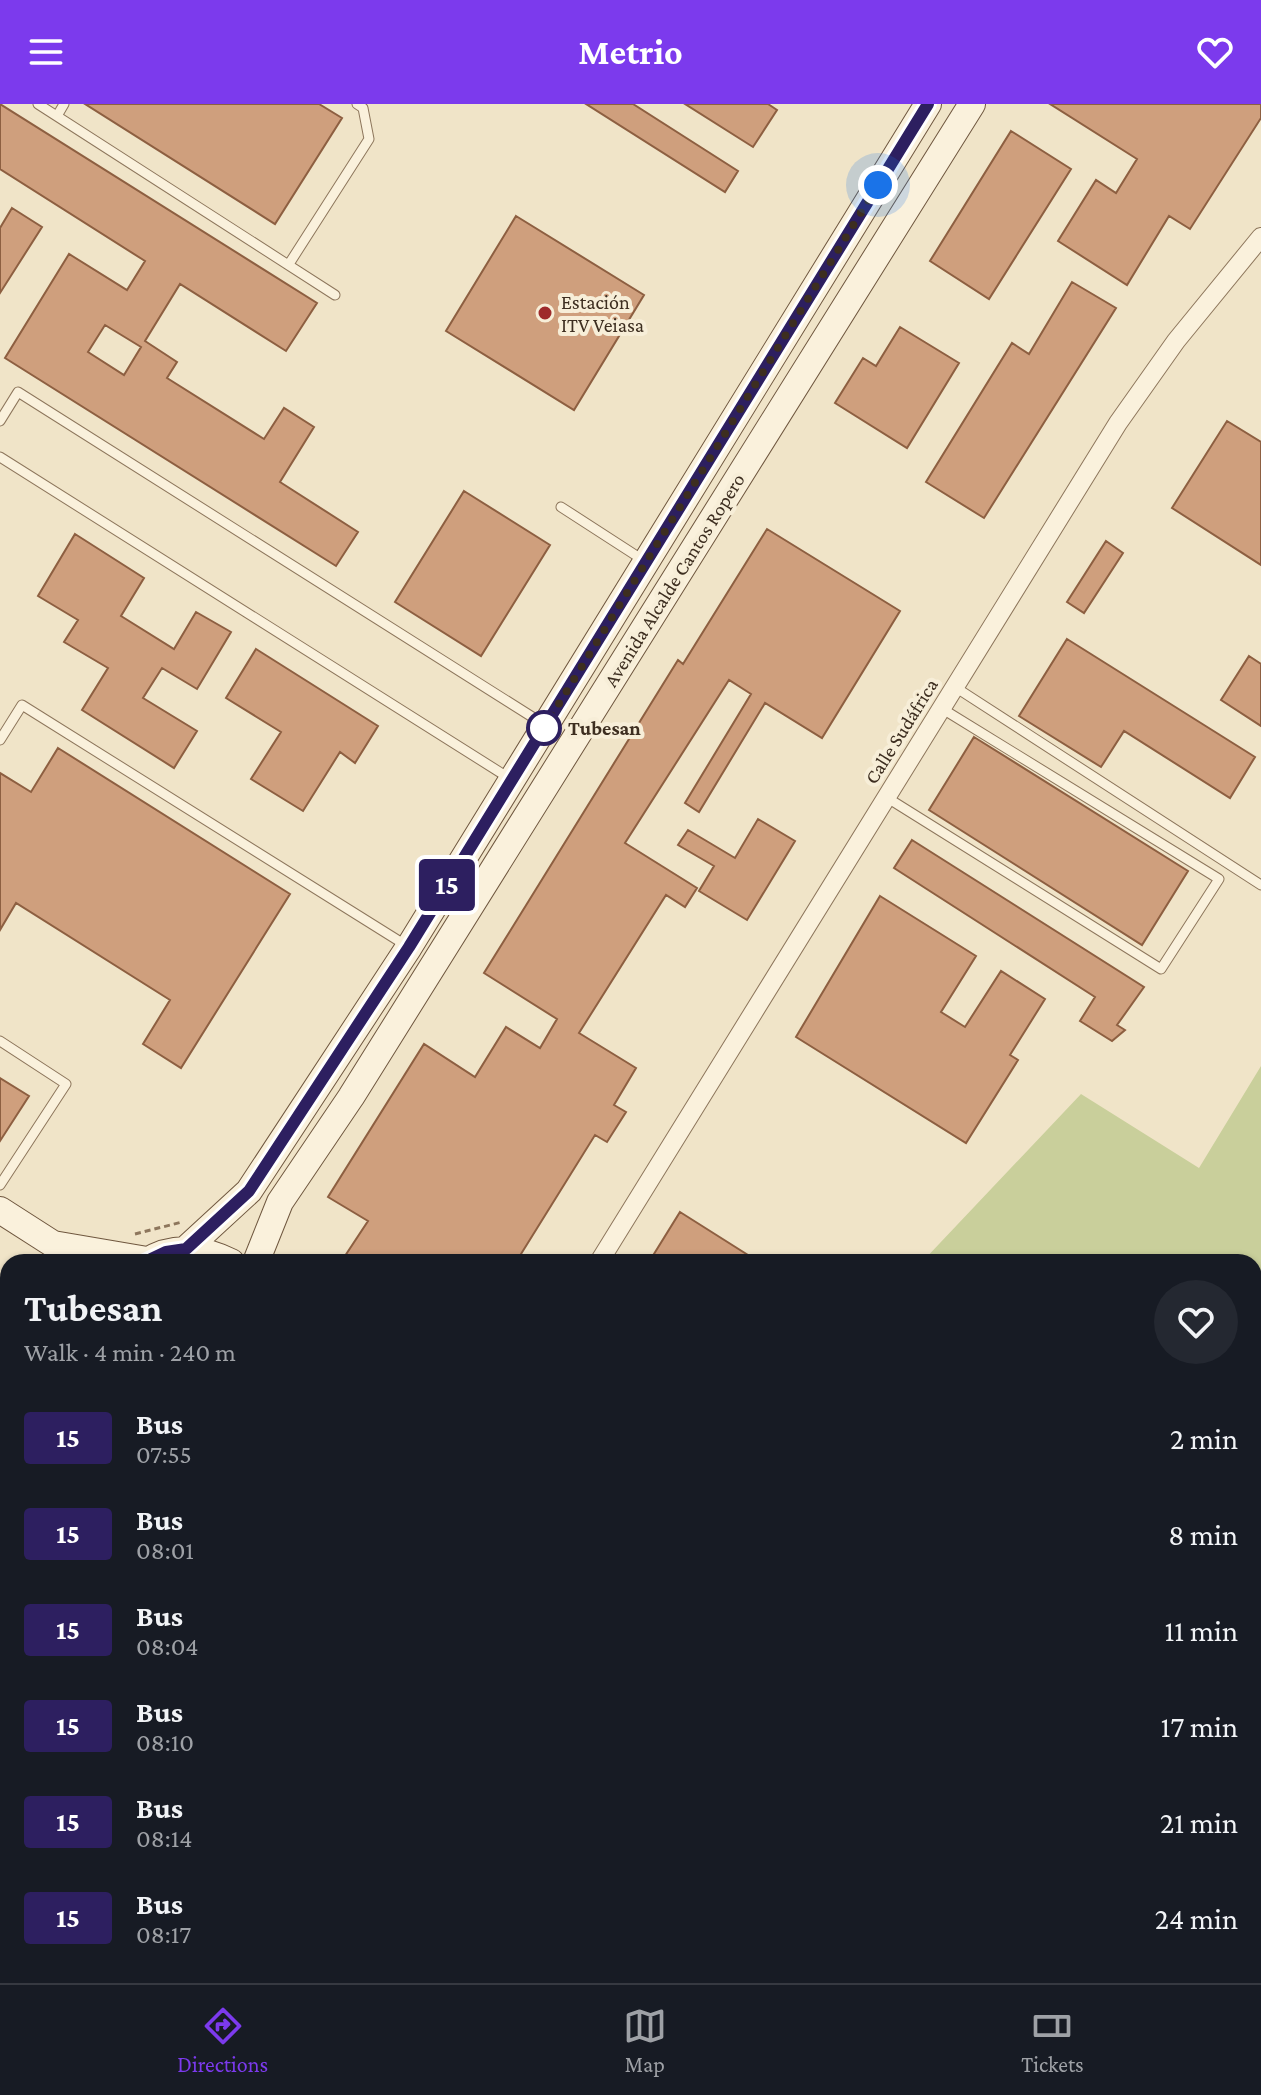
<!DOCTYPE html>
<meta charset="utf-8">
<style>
body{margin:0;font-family:"Crimson Pro",serif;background:#242831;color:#f1f3f6;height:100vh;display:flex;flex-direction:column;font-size:30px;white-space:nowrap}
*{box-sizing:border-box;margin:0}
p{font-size:26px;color:#9ea1a6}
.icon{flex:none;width:44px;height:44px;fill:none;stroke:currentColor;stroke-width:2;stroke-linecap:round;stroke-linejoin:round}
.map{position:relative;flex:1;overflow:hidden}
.drawer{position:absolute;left:0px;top:1150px;width:1262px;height:730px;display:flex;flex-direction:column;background:#171b24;border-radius:24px 24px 0 0;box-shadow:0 2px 6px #0004}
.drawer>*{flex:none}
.badge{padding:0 16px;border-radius:6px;font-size:28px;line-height:52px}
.you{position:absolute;width:40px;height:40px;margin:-20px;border:6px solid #fff;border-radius:50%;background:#1a73e8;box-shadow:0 0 0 12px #1a73e833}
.map>.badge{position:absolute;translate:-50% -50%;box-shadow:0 0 0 4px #fff}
.round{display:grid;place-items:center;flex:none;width:84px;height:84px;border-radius:42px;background:#242831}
.summary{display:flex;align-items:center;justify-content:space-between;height:136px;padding:0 24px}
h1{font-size:38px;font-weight:700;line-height:60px}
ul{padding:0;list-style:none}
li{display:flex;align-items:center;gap:24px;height:96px;padding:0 24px}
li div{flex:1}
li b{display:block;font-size:30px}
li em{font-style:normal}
li .badge{min-width:88px;font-weight:700;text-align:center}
header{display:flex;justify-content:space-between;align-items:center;height:104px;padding:0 24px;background:#7c3aed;color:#fff;font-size:36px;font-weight:700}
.tab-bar{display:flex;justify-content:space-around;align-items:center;height:112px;border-top:2px solid #363941;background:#171b24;font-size:22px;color:#9ea1a6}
.tab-bar a{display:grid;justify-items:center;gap:4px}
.tab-bar .current{color:#7c3aed}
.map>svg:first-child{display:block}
</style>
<header><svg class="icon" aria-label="menu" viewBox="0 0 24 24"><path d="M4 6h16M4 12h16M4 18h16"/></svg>Metrio<svg class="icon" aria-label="heart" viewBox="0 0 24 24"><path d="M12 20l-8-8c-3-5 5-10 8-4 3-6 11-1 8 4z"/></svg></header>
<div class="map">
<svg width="1261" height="1879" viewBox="0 0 1261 1879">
<rect width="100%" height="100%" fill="#f0e4c8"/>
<path fill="#c9cf9b" d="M1261 962V1879H180L189 1872H1254V1158H922L1081 990 1199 1064Z
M0 1798 8 1803V1872H111L122 1879H0Z"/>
<path fill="#cf9f7d" stroke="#8d5f41" stroke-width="2" fill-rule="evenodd" d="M0 0 317 199 286 247 180 180 145 237 177 258 167 274 264 335 284 304 314 323 280 378 358 428 336 462 5 254 69 150 127 186 145 157 0 65ZM105 221 141 243 124 271 88 248Z
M85 0H319L342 14 275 120Z
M586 0H633L738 67 725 88Z
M685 0H768L777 6 753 43Z
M1050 0H1261V14L1190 125 1169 112 1127 181 1058 137 1096 76 1116 89 1137 55Z
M1011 27 1071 65 989 195 930 157Z
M12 104 42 123 0 189V124Z
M516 112 644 191 574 306 446 227Z
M1072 178 1116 204 984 414 926 378 1012 239 1029 250Z
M900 223 959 259 907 344 835 299 863 254 876 262Z
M1227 317 1261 338V461L1172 404Z
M464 387 550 441 481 552 395 498Z
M767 425 900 507 822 634 765 599 699 708 685 699 751 590 729 576 625 739 697 784 685 803 666 791 579 929 636 964 614 1001 626 1008 607 1038 595 1031 516 1158H341L368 1117 328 1093 424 940 475 973 506 923 540 944 557 915 484 869 678 556 683 560Z
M75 430 144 474 121 512 174 545 196 508 231 528 197 585 162 564 143 594 197 627 174 664 82 606 108 564 64 538 78 516 38 492Z
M1106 437 1123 449 1084 509 1067 498Z
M1067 535 1255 653 1230 694 1124 627 1101 663 1019 612Z
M256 545 378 622 355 659 340 648 303 707 251 675 281 628 226 594Z
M1249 552 1261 560V622L1221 596Z
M974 633 1188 767 1142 841 929 706Z
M58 644 290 790 181 964 143 940 170 896 16 799 0 826V669L31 688Z
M758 715 795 737 747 816 699 787 714 762 678 741 688 726 735 754Z
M912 736 1144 883 1117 921 1125 926 1112 937 1080 917 1095 893 894 764Z
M880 792 976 852 941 908 965 923 1001 867 1045 895 1010 951 1018 956 966 1039 796 933Z
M0 974 29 992 0 1037Z
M680 1108 759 1158H649Z"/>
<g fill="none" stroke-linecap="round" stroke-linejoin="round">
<defs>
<path id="lane" d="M38 0 335 191
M57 12 64 0
M289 160 369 35 363 4 357 0
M0 317 18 288 545 621
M0 353 509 674
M561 403 643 456
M955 583 1261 781
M0 636 22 601 407 842
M886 693 1161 865 1219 775 941 604
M0 937 66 980 0 1081
M0 1634 8 1639"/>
<path id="street" d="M599 1158 1118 319 1176 237 1261 133"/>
<path id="secondary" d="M0 1106 53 1140 62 1152
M53 1140 147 1156
M186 1145 249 1087 409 843 928 0
M145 1158C174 1140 202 1144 231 1158
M256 1158 280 1098 351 993 972 0
M0 1487 8 1474
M0 1542 8 1529"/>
</defs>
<use href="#lane" stroke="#8d765c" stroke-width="11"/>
<use href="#street" stroke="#8d765c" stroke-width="20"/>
<use href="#secondary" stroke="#6f573f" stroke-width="28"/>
<path stroke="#8d765c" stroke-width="3" stroke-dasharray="6 4" stroke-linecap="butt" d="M135 1130 182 1118
M1254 1348 1261 1345
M0 1434 8 1421
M1236 1872 1237 1879
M329 1879 337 1872"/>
<use href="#lane" stroke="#faf1dc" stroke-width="9"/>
<use href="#street" stroke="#faf1dc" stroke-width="18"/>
<use href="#secondary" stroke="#faf1dc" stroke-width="26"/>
</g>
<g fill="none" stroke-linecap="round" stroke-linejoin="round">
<defs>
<path id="line" d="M145 1158 166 1148 186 1145 249 1087 409 843 928 0"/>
</defs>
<use href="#line" stroke="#fff" stroke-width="18"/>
<use href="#line" stroke="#2d1f60" stroke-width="12"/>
<path stroke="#3d2e20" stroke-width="8" stroke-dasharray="0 14.4" d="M544 624 878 81"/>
</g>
<circle fill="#9e2a2b" stroke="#f7eed8" stroke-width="3" cx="545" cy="209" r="8"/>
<circle fill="#fff" stroke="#2d1f60" stroke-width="4" cx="544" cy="624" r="16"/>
<g text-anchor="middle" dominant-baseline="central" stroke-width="8" stroke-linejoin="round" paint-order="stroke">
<g font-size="20" fill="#3d2e20" stroke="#f7eed8" text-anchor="start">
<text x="561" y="198">Estación<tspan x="561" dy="23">ITV Veiasa</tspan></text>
</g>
<g font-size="20" fill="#3d2e20" stroke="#f7eed8">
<text transform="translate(674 476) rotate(-58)">Avenida Alcalde Cantos Ropero</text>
<text transform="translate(901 627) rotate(-58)">Calle Sudáfrica</text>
</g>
<g font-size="20" font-weight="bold" fill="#3d2e20" stroke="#f7eed8" text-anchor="start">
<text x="568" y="624">Tubesan</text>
</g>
</g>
</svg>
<div class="you" style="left:878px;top:81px"></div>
<b class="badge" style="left:447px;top:781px;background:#2d1f60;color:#fff">15</b>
<section class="drawer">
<div class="summary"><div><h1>Tubesan</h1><p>Walk · 4 min · 240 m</p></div><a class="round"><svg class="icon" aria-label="heart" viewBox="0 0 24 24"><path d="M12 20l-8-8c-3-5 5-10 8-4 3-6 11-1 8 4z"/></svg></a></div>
<ul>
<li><span class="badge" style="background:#2d1f60;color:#fff">15</span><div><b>Bus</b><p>07:55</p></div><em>2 min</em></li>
<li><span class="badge" style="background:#2d1f60;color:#fff">15</span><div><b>Bus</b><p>08:01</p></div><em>8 min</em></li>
<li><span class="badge" style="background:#2d1f60;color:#fff">15</span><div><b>Bus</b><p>08:04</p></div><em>11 min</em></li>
<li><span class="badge" style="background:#2d1f60;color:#fff">15</span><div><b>Bus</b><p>08:10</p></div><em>17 min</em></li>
<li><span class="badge" style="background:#2d1f60;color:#fff">15</span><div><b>Bus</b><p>08:14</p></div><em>21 min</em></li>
<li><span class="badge" style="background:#2d1f60;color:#fff">15</span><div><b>Bus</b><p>08:17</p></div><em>24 min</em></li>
</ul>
</section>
</div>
<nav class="tab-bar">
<a class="current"><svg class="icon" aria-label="directions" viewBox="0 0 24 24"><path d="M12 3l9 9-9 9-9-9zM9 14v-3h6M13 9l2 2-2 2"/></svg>Directions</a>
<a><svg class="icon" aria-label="map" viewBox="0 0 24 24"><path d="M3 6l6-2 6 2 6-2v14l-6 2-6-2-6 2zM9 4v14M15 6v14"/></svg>Map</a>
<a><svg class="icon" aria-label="tickets" viewBox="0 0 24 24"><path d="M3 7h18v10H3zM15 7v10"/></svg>Tickets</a>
</nav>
